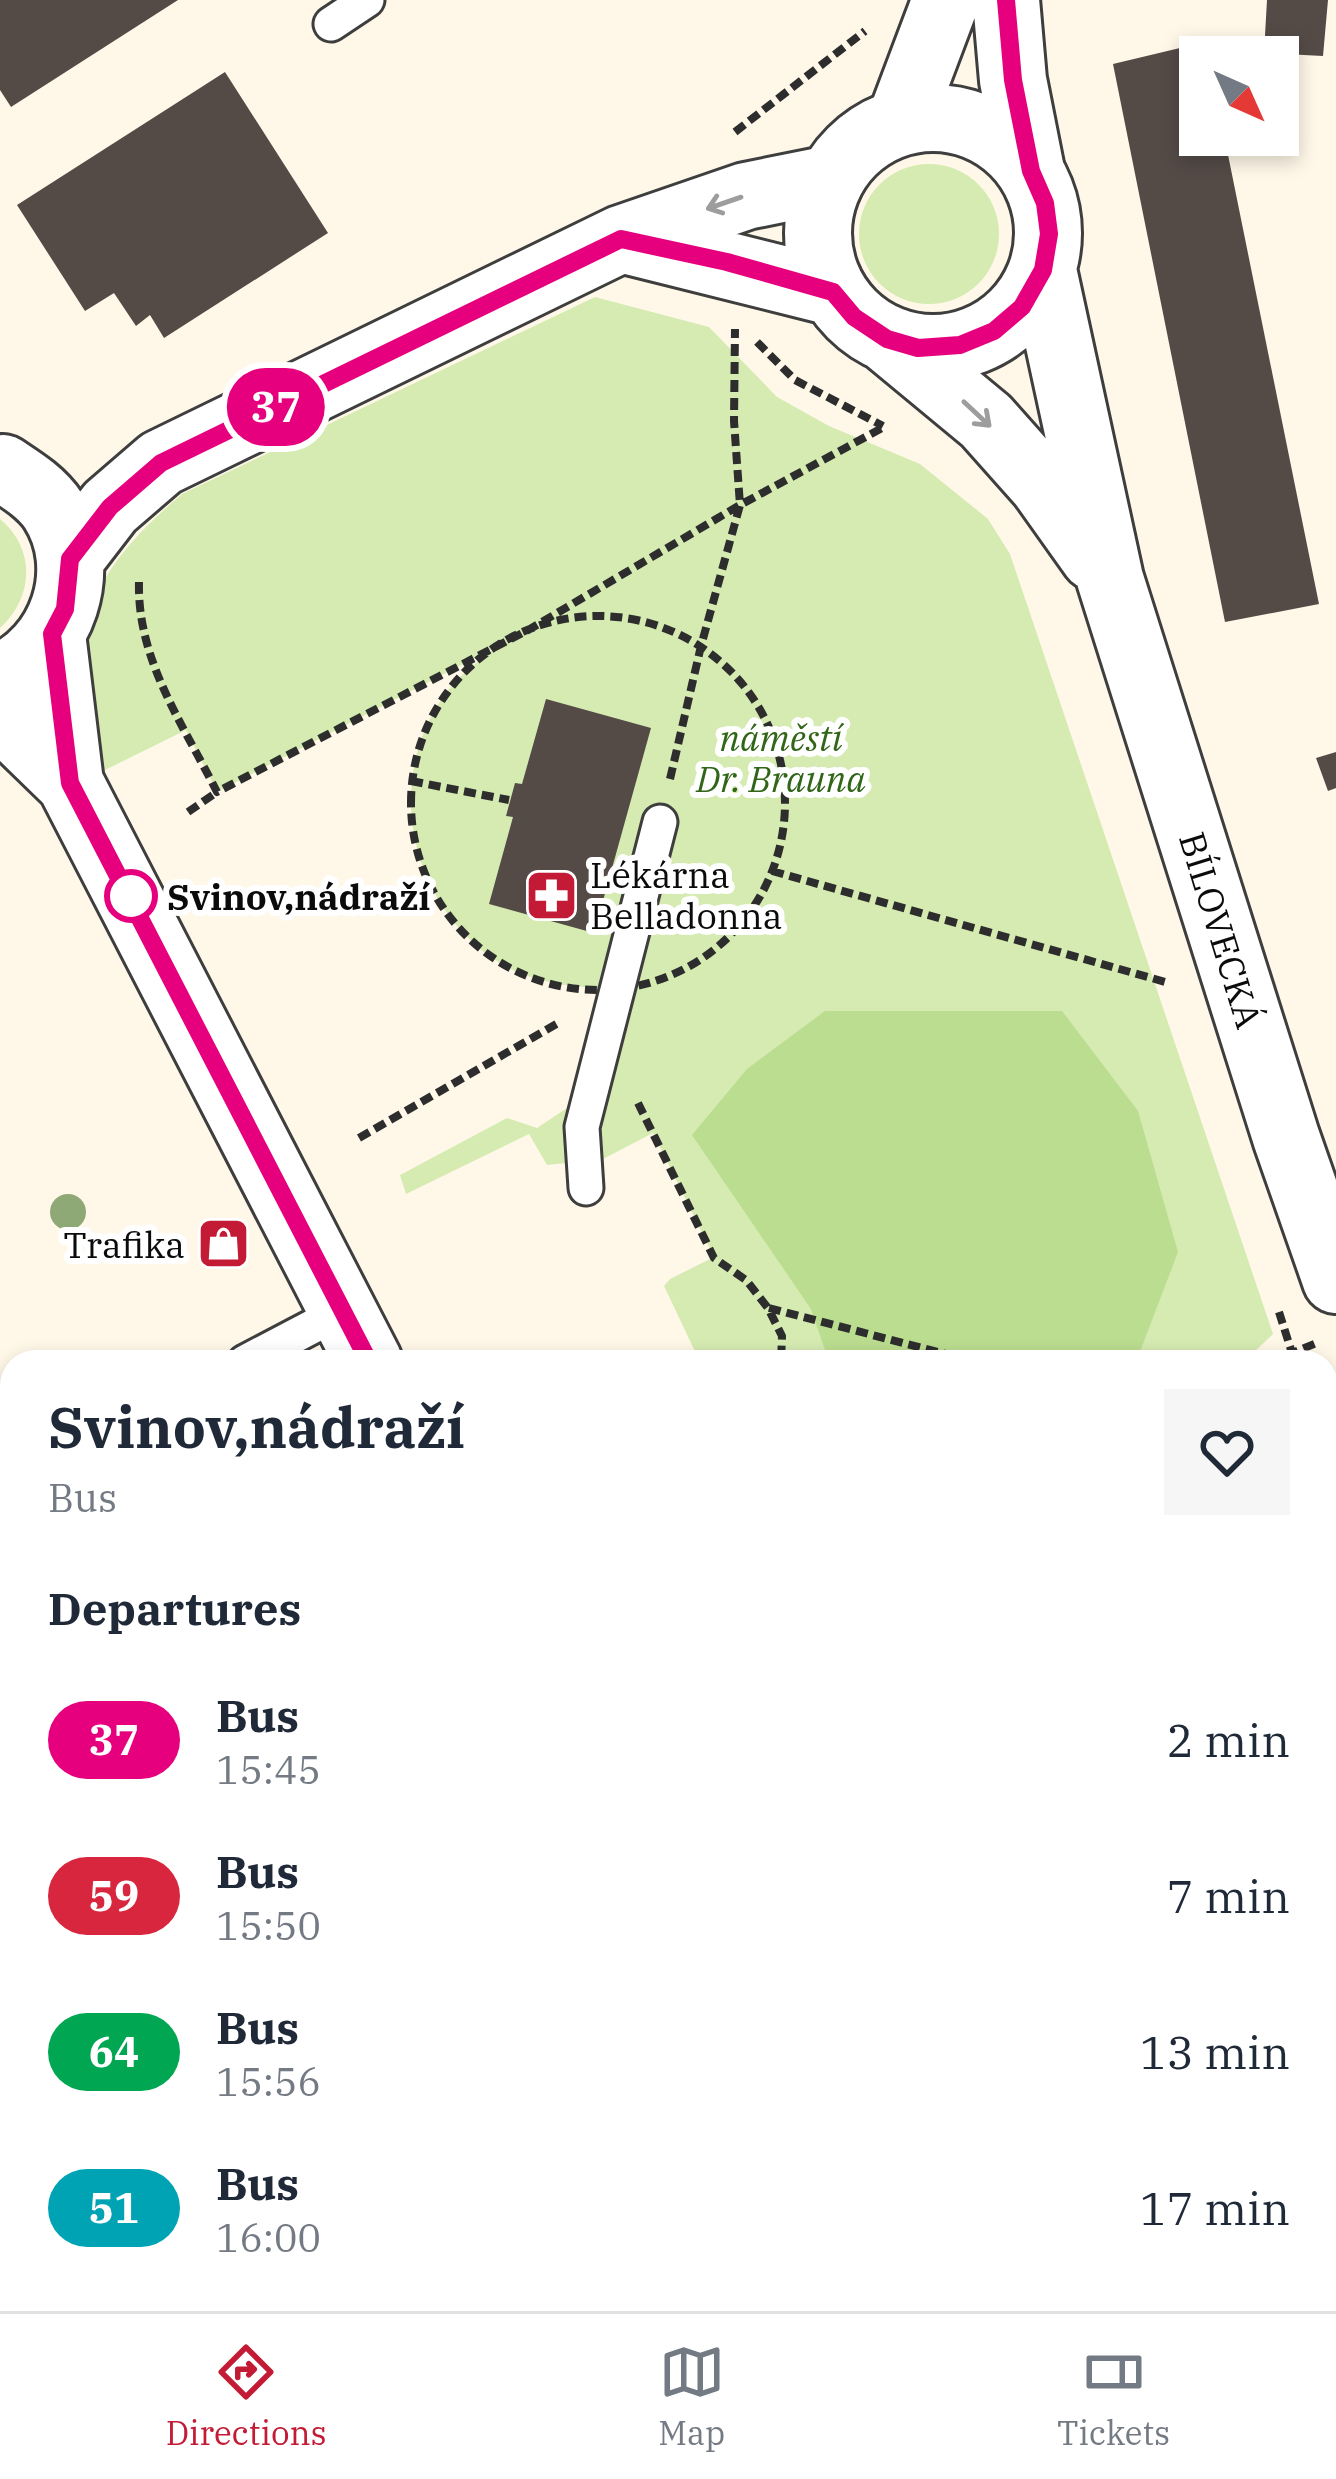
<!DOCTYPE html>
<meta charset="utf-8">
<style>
body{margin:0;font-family:"IBM Plex Serif",serif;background:#f6f6f7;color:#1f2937;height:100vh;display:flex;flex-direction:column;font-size:45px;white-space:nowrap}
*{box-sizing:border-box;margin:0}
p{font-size:39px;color:#747a83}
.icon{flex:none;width:66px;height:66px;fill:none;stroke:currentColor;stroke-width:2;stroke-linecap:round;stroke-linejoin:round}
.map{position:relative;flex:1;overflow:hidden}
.details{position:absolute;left:0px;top:1350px;width:1338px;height:963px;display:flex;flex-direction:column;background:#fff;border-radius:36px 36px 0 0;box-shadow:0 6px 18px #0003}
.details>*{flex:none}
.badge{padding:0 24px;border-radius:39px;font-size:42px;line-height:78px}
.needle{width:78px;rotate:135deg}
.fabs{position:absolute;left:1179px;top:36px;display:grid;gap:24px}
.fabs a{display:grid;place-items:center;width:120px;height:120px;border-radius:0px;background:#fff;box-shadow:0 6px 18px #0003;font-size:60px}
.map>.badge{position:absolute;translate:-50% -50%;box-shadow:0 0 0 6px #fff}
h2{padding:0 48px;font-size:45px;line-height:108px}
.round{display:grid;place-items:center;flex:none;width:126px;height:126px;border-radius:0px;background:#f6f6f7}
.summary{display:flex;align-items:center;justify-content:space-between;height:204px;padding:0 48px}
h1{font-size:57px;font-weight:700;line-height:90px}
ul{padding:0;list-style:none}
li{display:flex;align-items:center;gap:36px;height:156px;padding:0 48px}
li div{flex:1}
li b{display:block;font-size:45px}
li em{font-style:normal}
li .badge{min-width:132px;font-weight:700;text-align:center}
.menu{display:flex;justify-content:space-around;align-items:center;height:168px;border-top:3px solid #e0e1e3;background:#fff;font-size:33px;color:#747a83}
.menu a{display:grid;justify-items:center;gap:6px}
.menu .on{color:#c31b35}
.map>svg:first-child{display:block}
</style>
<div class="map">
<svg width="1336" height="2311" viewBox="0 0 1336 2311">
<rect width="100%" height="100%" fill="#fff8e9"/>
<path fill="#d5ebb1" d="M859 234a70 70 0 1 1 140 0a70 70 0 1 1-140 0Z
M595 297 709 327 777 397 829 426 920 464 988 519 1010 554 1273 1334 1253 1353 1254 1362H700L664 1286 670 1279 714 1257 653 1133 603 1159 547 1165 529 1134 406 1194 400 1175 507 1118 537 1128 591 1092 616 989C575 987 536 985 500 963 412 908 382 785 443 697 457 677 477 662 496 647L217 792 186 730 105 770C98 757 89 742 85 728 81 714 82 696 81 682 75 598 123 544 182 494Z
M0 519C36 549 34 597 0 628Z
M1326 2073 1336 2074V2311H1054L1049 2301H1326Z"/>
<path fill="#bbdd8f" d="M825 1011H1062L1138 1111 1178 1252 1136 1362H829L811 1309 692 1135 747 1069Z"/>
<path fill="#544b47" d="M0 0H178L11 107 0 90Z
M1267 0H1328L1323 56 1264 53Z
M1205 42 1208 57H1200V135H1224L1319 604 1225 622 1113 64Z
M225 72 328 233 164 338 150 315 136 326 114 293 85 311 17 205Z
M546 699 651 728 594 933 489 904 513 817 506 816 515 783 522 784Z
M1336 752V788L1328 791 1316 758Z
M1326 1707 1336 1715V1891L1326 1899Z
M0 1735 12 1757V2144L0 2118Z
M108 2301H164L168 2311H112Z"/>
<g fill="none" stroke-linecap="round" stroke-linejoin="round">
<defs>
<path id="service" d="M331 24 367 0
M586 1188 582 1127 660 822
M245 1362 344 1310
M0 1491 12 1485
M0 1572 12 1594
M1326 2000 1336 1996"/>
<path id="pedestrian" d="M533 2301 537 2311"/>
<path id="minor" d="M1006 0 1013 80 1031 171
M900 122 946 0
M52 634 70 783
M0 715 70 783 369 1362
M1326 1535 1336 1531
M404 2301 408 2311"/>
<path id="tertiary" d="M818 233a115 115 0 1 1 230 0a115 115 0 1 1-230 0Z
M621 239 833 292
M1043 270 1110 579 1286 1137 1336 1280
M887 339 986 421 1042 484 1094 557
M70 559 110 507 161 463 621 239 746 196 830 179
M0 677C63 651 91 569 53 510 41 492 21 480 3 468"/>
</defs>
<use href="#service" stroke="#3e3e3e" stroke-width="39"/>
<use href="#pedestrian" stroke="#3e3e3e" stroke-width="54"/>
<use href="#minor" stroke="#3e3e3e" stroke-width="72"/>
<use href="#tertiary" stroke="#3e3e3e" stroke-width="72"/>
<path stroke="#2d2d2d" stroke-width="8" stroke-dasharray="12 6" stroke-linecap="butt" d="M735 132 865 31
M757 342 795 380 883 426
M139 582C137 660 183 724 217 792L530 629 740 505 884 427
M411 803a187 187 0 1 1 374 0a187 187 0 1 1-374 0Z
M670 779 701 646 740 505 734 421 735 329
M411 781 509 800
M188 812 217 792
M772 871 1169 983
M638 1103 714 1258 746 1280 768 1308 782 1336 781 1362
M359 1138 558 1023
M769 1308 976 1362
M1279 1312 1292 1353 1290 1362
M1270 1362 1319 1342
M0 2014 12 2035
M0 2108 12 2133
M765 2301 770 2311
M1028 2301 1033 2311"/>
<use href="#service" stroke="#fff" stroke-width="33"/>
<use href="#pedestrian" stroke="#fff" stroke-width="48"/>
<use href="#minor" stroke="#fff" stroke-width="66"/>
<use href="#tertiary" stroke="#fff" stroke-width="66"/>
</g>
<circle fill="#8ea876" cx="68" cy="1212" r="18"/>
<defs><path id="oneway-shaft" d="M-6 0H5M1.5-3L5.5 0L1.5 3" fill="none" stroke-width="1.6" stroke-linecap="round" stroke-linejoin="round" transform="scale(3)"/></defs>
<g stroke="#9d9d9d">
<use href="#oneway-shaft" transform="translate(724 203) rotate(161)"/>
<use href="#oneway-shaft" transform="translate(977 414) rotate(43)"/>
</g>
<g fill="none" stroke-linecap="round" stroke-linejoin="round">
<defs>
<path id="line" d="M369 1362 70 783 52 634 65 609 70 559 110 507 161 463 621 239 727 262 833 292 854 317 887 339 918 348 960 345 994 331 1022 307 1043 270 1049 234 1045 203 1031 171 1013 80 1006 0"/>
</defs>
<use href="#line" stroke="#fff" stroke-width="27"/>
<use href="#line" stroke="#e6007e" stroke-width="18"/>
</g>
<defs>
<symbol id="pharmacy-square" viewBox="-11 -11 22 22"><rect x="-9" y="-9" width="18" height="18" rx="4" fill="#c31b35" stroke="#fff"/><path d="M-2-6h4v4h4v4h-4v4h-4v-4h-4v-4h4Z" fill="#fff"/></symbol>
<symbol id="shop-square" viewBox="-11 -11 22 22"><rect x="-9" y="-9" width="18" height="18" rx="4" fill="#c31b35" stroke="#fff"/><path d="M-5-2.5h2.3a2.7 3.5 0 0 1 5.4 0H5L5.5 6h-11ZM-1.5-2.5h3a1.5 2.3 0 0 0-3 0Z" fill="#fff"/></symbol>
</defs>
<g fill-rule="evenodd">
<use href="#pharmacy-square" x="522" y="866" width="59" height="59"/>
<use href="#shop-square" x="194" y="1214" width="59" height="59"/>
</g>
<circle fill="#fff" stroke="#e6007e" stroke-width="6" cx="131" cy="896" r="24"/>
<g text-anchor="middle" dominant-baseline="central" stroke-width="12" stroke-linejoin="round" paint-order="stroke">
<g font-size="36" font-style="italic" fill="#316618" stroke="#fff">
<text x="781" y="737">náměstí<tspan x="781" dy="41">Dr. Brauna</tspan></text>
</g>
<g font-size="36" fill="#0b0b0b" stroke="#fff" text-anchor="start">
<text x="590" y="874">Lékárna<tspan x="590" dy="41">Belladonna</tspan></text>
<text x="185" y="1244" text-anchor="end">Trafika</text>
</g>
<g font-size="36" font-weight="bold" fill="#0b0b0b" stroke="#fff" text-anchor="start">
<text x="167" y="896">Svinov,nádraží</text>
</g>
<g font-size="36" fill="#0b0b0b" stroke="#fff">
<text transform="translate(1221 930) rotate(73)">BÍLOVECKÁ</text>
</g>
</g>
</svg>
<div class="fabs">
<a><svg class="needle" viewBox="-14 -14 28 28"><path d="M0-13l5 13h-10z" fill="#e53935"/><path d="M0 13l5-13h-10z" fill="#747a83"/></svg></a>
</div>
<b class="badge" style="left:276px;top:407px;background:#e6007e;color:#fff">37</b>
<section class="details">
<div class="summary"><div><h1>Svinov,nádraží</h1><p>Bus</p></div><a class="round"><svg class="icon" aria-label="heart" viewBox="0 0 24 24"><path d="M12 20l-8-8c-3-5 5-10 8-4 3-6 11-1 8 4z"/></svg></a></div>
<h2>Departures</h2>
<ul>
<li><span class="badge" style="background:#e6007e;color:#fff">37</span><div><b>Bus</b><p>15:45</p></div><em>2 min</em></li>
<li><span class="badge" style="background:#d7263d;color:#fff">59</span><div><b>Bus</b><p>15:50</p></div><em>7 min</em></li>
<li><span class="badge" style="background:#00a651;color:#fff">64</span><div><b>Bus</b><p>15:56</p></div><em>13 min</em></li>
<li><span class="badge" style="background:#00a3b4;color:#fff">51</span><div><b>Bus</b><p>16:00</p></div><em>17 min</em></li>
</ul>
</section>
</div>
<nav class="menu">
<a class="on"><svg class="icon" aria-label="directions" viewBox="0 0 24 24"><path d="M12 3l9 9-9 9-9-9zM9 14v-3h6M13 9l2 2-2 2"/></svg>Directions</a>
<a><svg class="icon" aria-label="map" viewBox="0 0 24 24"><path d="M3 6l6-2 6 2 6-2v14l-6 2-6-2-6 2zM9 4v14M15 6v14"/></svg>Map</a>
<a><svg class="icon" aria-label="tickets" viewBox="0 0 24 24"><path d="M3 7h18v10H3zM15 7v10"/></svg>Tickets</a>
</nav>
